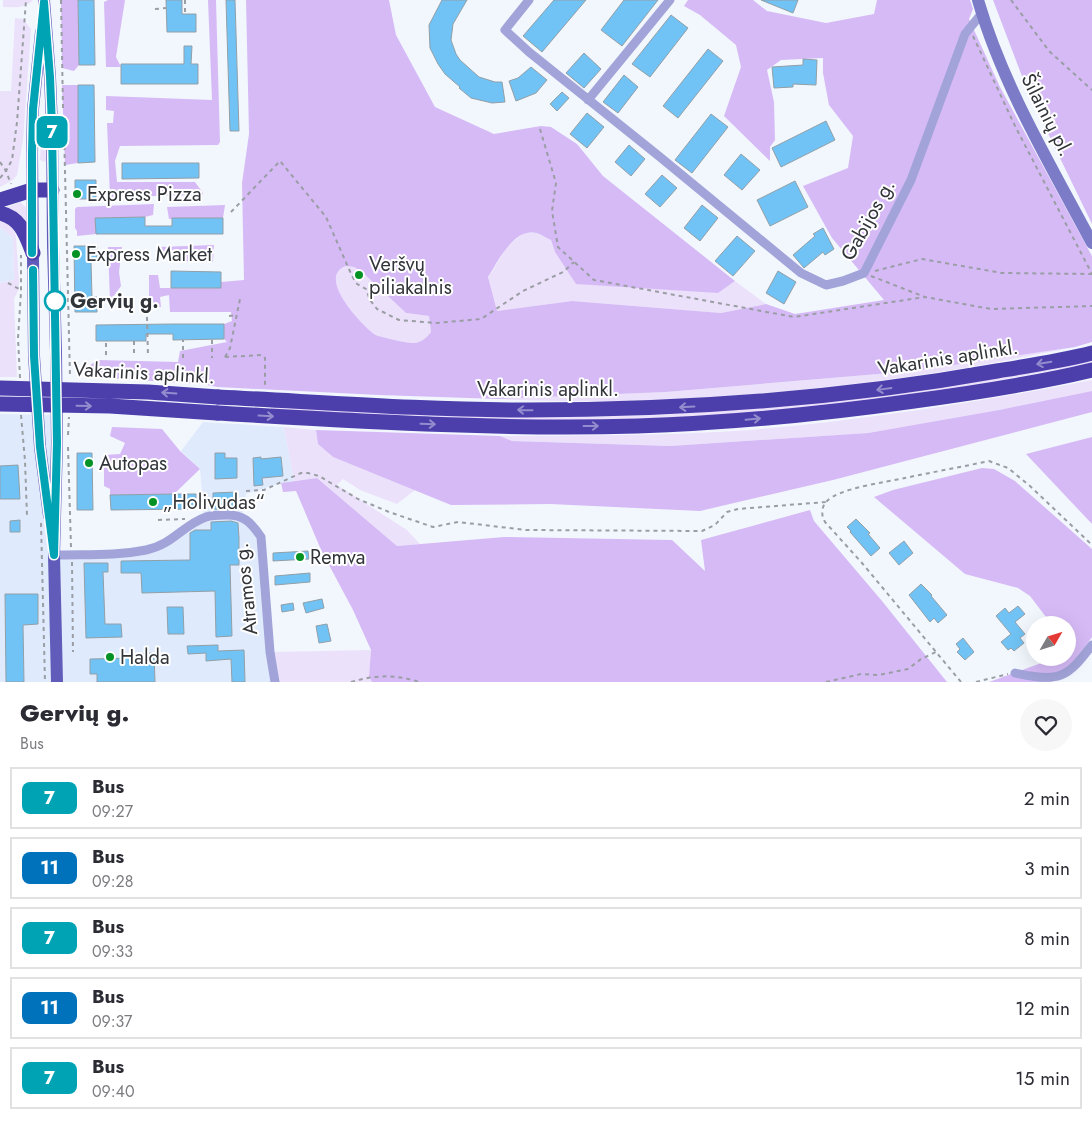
<!DOCTYPE html>
<meta charset="utf-8">
<style>
body{margin:0;font-family:Jost,sans-serif;background:#f7f7f7;color:#2b2b33;height:100vh;display:flex;flex-direction:column;font-size:19px;white-space:nowrap}
*{box-sizing:border-box;margin:0}
p{font-size:16px;color:#7c7c81}
.icon{flex:none;width:28px;height:28px;fill:none;stroke:currentColor;stroke-width:2;stroke-linecap:round;stroke-linejoin:round}
.map{position:relative;height:682px;overflow:hidden}
.panel{display:flex;flex-direction:column;background:#fff;flex:1}
.panel>*{flex:none}
.badge{padding:0 10px;border-radius:8px;font-size:18px;line-height:32px}
.needle{width:32px;rotate:51deg}
.fabs{position:absolute;left:1026px;top:616px;display:grid;gap:10px}
.fabs a{display:grid;place-items:center;width:50px;height:50px;border-radius:50%;background:#fff;box-shadow:0 5px 20px #0002;font-size:25px}
.map>.badge{position:absolute;translate:-50% -50%;box-shadow:0 0 0 2px #fff}
.round{display:grid;place-items:center;flex:none;width:52px;height:52px;border-radius:26px;background:#f7f7f7}
.overview{display:flex;align-items:center;justify-content:space-between;height:85px;padding:0 20px}
h1{font-size:24px;font-weight:800;line-height:38px}
ul{padding:0;list-style:none}
li{display:flex;align-items:center;gap:15px;height:62px;margin:0 10px 8px;padding:0 10px;border:2px solid #e1e1e2;border-radius:0px}
li div{flex:1}
li b{display:block;font-size:19px}
li em{font-style:normal}
li .badge{min-width:55px;font-weight:700;text-align:center}
.map>svg:first-child{display:block}
</style>
<div class="map">
<svg width="1092" height="682" viewBox="0 0 1092 682">
<rect width="100%" height="100%" fill="#f2f7fe"/>
<path fill="#dfebfd" d="M0 227 13 238 14 280 0 283Z
M0 414 56 415 54 555 148 550 204 518 200 469 181 451 203 422 284 427 294 481 281 483 246 494 242 516 261 537 275 682H0Z"/>
<path fill="#ece1fa" d="M3 0H33C24 9 15 7 3 7Z
M15 18 23 19 31 29 23 141 17 175 13 180 0 187V91H11Z
M44 112 46 160 45 162 40 160V157Z
M20 202 27 208V227L2 209Z
M0 217 12 226 16 236 19 281 18 291 14 299 17 377H0V283L14 280 13 238 0 227Z
M525 233H536L551 240 555 252 718 293 735 281 766 304 721 313 572 301 497 311 488 278 509 244Z
M346 266 354 267 361 271 406 313 429 316 431 332C427 337 422 342 415 343 410 344 378 337 374 334 361 324 316 277 346 266Z
M1075 347C1017 358 958 371 899 378 767 396 632 406 498 399L666 392 914 371Z
M1092 360V363L1088 364 903 398 734 415 578 421 458 418 271 409V405L578 417 660 415 818 403 903 393Z
M1092 380V391L999 410 868 433 670 446 512 441 500 436C578 435 657 436 735 431 855 422 974 403 1092 380Z
M284 427 316 430 319 444 333 457 415 490 397 504 360 490 343 479 337 485 407 530 420 544 397 546 317 478 294 481Z
M371 650 369 676 372 682H275L270 652Z"/>
<path fill="#d6baf6" fill-rule="evenodd" d="M61 0H78L79 65 74 71 62 68Z
M108 0H125L116 57 121 67H106L104 2Z
M208 0H216L220 142 218 145 120 146 115 161 117 182H195L203 193V195L110 197 107 123H113L114 111 106 110V96L212 100Z
M246 0H389L396 35 435 107 494 134 541 126 551 127 577 144 603 176 735 281 718 293 576 284 555 252 551 240C546 238 541 234 536 233 513 228 498 262 488 277L497 311 572 301 721 313 766 304 795 314 884 300 832 238 803 186 848 168 853 136 829 105 823 73V58L781 60 767 70 774 102 775 140 770 147V161L724 116 741 67 736 45 700 15 684 6 688 0H753L767 11 826 23 874 14 877 0H970L973 9 969 19 1000 87 1092 256V342L1075 347 914 371 666 392 498 399 379 395 218 387 201 384 105 378 87 367 98 360 178 362 180 351 227 342 224 339V324L232 321 231 312H170L169 295 160 297 161 307H149V275H158L160 288H221V282L244 280 242 183 249 134ZM346 266 354 267 361 271 406 313 429 316 431 332C427 337 422 342 415 343 410 344 378 337 374 334 361 324 316 277 346 266Z
M993 0H1092V224L1028 92Z
M62 85H78V163L65 165Z
M154 204 153 215 145 217 96 218V234L77 236V231L75 228V209L77 207Z
M225 205 223 218 169 219 167 207Z
M214 245 213 262 170 261 159 247Z
M108 247H122L119 272 121 286 110 301Z
M1092 391V412L833 480 700 511 550 504 451 505 333 457 318 444 316 430 500 436 512 441 670 446 868 433 999 410Z
M112 427 162 429 180 451 200 469 174 494 110 495V489L104 486V455L120 454 125 443 110 436Z
M1092 437V524L1026 454Z
M982 468 994 469 1015 481 1092 549V637L1075 661 1056 680 1051 682H989L1044 662 1046 658H1068V625H1052L1030 596 1018 588 965 574 874 497 893 490Z
M317 478 397 546 504 537 672 540 705 571 701 540 810 510 814 521 882 601 947 682H372L369 676 371 650 353 610 322 552 296 491 283 492 281 483Z"/>
<path fill="#70c3f4" stroke="#929fa7" d="M78 0H94L95 65H79Z
M166 0H182V14H196V32H167Z
M226 0H235L239 131H230Z
M442 0H467L453 24 451 40 456 54 460 60 479 77 495 82H502L505 102 492 103 471 98 459 88 460 87 445 74 438 64 430 48 429 25Z
M554 0H586L542 52 523 36Z
M624 0H658L622 46 601 30Z
M761 0H798L793 13Z
M671 15 688 28 650 77 632 64Z
M184 46H192L191 64H198V84H121V64H184Z
M708 49 723 61 678 118 663 106Z
M584 53 601 69 584 88 566 73Z
M803 59 817 60 816 85 793 84V87L774 88 772 67 803 65Z
M531 67 547 80 536 93 516 101 509 81 518 78Z
M624 75 638 87 618 113 603 102Z
M78 85H94L95 162 78 163Z
M562 92 569 98 557 111 550 104Z
M587 113 604 127 587 148 570 134Z
M711 114 728 127 692 173 675 160Z
M826 121 835 140 781 167 772 148Z
M629 145 645 159 631 176 615 162Z
M741 154 760 170 742 190 724 175Z
M122 163H199V178L122 179Z
M662 175 677 188 660 207 645 194Z
M75 180H96V199H75Z
M795 181 808 207 770 226 757 200Z
M702 205 718 218 700 241 684 228Z
M145 217V226H172V218H223V234H96L95 218Z
M823 228 834 249 825 255 823 252 804 268 793 255 815 236 813 234Z
M737 236 755 251 733 276 715 261Z
M74 246H97V262H91L92 297H97V312H75Z
M171 271 221 272V288H171Z
M778 271 796 282 784 304 766 293Z
M173 324H224V339L173 340V334H146V341H96V325Z
M77 453H92L93 510H77Z
M215 453H225V458H237V478L215 479Z
M261 457V459L281 457 283 476 262 478 263 485 254 486 253 458Z
M18 465 20 499H0V466Z
M237 492 238 510 213 509V493Z
M174 494H196V509L111 510 110 495Z
M856 519 870 533 868 534 880 548 871 556 850 532 851 531 847 527Z
M20 520V532H10V521Z
M231 521 238 523 239 538V565H230L232 636 216 637 215 591 142 593 141 573H121V561L190 560V533L195 530H211V522Z
M904 541 913 553 899 565 889 553Z
M308 551 309 559 273 561V553Z
M84 563H108V572H103L105 624H121L122 637 86 638Z
M310 573V582L275 585V576Z
M921 584 932 595 931 596 947 615 938 623 934 618 930 622 909 595Z
M5 594H38V624L23 625 24 682H6Z
M322 599 324 608 306 613 303 603Z
M293 603 294 610 282 612 281 605Z
M1018 606 1025 614 1015 622 1025 634 1020 638 1024 643 1014 651 1011 648 1008 650 1001 642 1011 634 996 616 1005 608 1009 613Z
M167 607H183L184 634H168Z
M327 624 331 641 319 643 316 626Z
M963 638 974 652 965 660 957 652 960 649 956 644Z
M218 645V651L244 650 245 682H232L231 659 206 661V653L188 654 187 646Z
M154 653 155 682H97V674H90V659L135 658V654Z"/>
<g fill="none" stroke-linecap="round" stroke-linejoin="round">
<path stroke="#9a9ea4" stroke-width="2" stroke-dasharray="4 4" stroke-linecap="butt" d="M61 0 63 108
M185 0V16
M1011 0 1049 51 1092 90
M155 9 166 8
M973 36 1015 126 1092 274
M540 129 556 183 552 211 558 247 594 280 794 317 925 297
M64 130 70 377
M0 162 6 171 11 184
M0 178 6 171 12 160 17 122 26 0
M231 212 280 161 326 217 352 276 357 284 366 289 370 300 377 309 399 320 436 323 481 319 523 291 563 272 574 262
M875 271 922 259 1002 273 1092 274
M871 276 925 297 991 309 1092 306
M8 283 21 290
M229 316 237 315
M147 317 148 357
M212 340V358
M134 341V356
M106 355V341
M225 357 262 355 265 358V385
M225 357 230 348 240 299
M183 358V340
M20 378 18 338 21 292V255
M21 415 25 461 27 516
M68 435 69 417
M68 447 71 547
M246 491 264 490 290 478 301 473H308L319 476 358 499 389 512 433 527 458 522 526 530 702 531 715 525 727 512 738 509 826 502
M158 520 185 519
M41 523 45 682
M72 562 73 652
M351 682C374 675 396 674 419 682
M826 682 861 674 879 675 908 669 921 659 936 652
M961 682 862 563 825 522C821 515 821 507 827 501 840 488 886 482 905 478 933 472 961 467 989 461L1008 468 1030 486 1092 545
M976 682 1008 674"/>
<path stroke="#a2a4d9" stroke-width="9" d="M529 0 505 30 529 52 660 157 801 273 826 285 843 281 864 273 911 180 965 34 982 13
M588 100 670 0
M54 555C85 554 116 556 146 550 172 545 183 525 206 517 212 515 219 515 225 515 243 514 251 522 261 537L270 652 275 682
M1015 673C1027 676 1050 680 1061 675 1074 670 1084 655 1092 645"/>
<path stroke="#7b7bc7" stroke-width="12" d="M978 0C1003 86 1050 164 1092 243"/>
<path stroke="#615cb9" stroke-width="12" d="M44 0 50 77 52 126 53 245 56 352 57 443 54 555 57 682
M41 32 33 109 32 153 34 356 40 447 49 516"/>
<path stroke="#4c3fac" stroke-width="15" d="M0 200 32 190H52
M0 213C21 218 26 235 33 253
M218 397C320 402 424 410 526 410 684 410 841 399 997 371 1028 366 1061 361 1092 353
M217 413C357 421 497 430 637 426 729 423 822 414 914 401 973 393 1034 384 1092 370"/>
<path stroke="#4c3fac" stroke-width="15" d="M0 388 148 392 218 397
M0 404 110 406 217 413"/>
</g>
<defs><path id="oneway-shaft" d="M-6 0H5M1.5-3L5.5 0L1.5 3" fill="none" stroke-width="1.6" stroke-linecap="round" stroke-linejoin="round" transform="scale(1.25)"/></defs>
<g stroke="#948ccd">
<use href="#oneway-shaft" transform="translate(1044 363) rotate(170)"/>
<use href="#oneway-shaft" transform="translate(884 389) rotate(172)"/>
<use href="#oneway-shaft" transform="translate(169 393) rotate(-176)"/>
<use href="#oneway-shaft" transform="translate(84 406) rotate(1)"/>
<use href="#oneway-shaft" transform="translate(687 407) rotate(177)"/>
<use href="#oneway-shaft" transform="translate(525 410) rotate(-179)"/>
<use href="#oneway-shaft" transform="translate(266 416) rotate(3)"/>
<use href="#oneway-shaft" transform="translate(753 419) rotate(-5)"/>
<use href="#oneway-shaft" transform="translate(428 424) rotate(2)"/>
<use href="#oneway-shaft" transform="translate(591 426)"/>
</g>
<g fill="none" stroke-linecap="round" stroke-linejoin="round">
<defs>
<path id="line" d="M32 253V153L33 109 44 2 50 77 52 126 57 443 54 555 40 447 34 356 33 270"/>
</defs>
<use href="#line" stroke="#fff" stroke-width="11"/>
<use href="#line" stroke="#00a3b4" stroke-width="8"/>
</g>
<g fill="#059225" stroke="#fff" stroke-width="2">
<circle cx="77" cy="194" r="5"/>
<circle cx="76" cy="254" r="5"/>
<circle cx="359" cy="275" r="5"/>
<circle cx="89" cy="463" r="5"/>
<circle cx="153" cy="502" r="5"/>
<circle cx="300" cy="557" r="5"/>
<circle cx="110" cy="657" r="5"/>
</g>
<circle fill="#fff" stroke="#00a3b4" stroke-width="2.5" cx="55" cy="301" r="10"/>
<g text-anchor="middle" dominant-baseline="central" stroke-width="4" stroke-linejoin="round" paint-order="stroke">
<g font-size="20" fill="#313439" stroke="#fff">
<text transform="translate(1047 115) rotate(63)">Šilainių pl.</text>
<text transform="translate(868 220) rotate(-61)">Gabijos g.</text>
<text transform="translate(948 358) rotate(-9)">Vakarinis aplinkl.</text>
<text transform="translate(144 373) rotate(3)">Vakarinis aplinkl.</text>
<text x="548" y="389">Vakarinis aplinkl.</text>
<text transform="translate(246 589) rotate(-96)">Atramos g.</text>
</g>
<g font-size="20" fill="#313439" stroke="#fff" text-anchor="start">
<text x="87" y="194">Express Pizza</text>
<text x="86" y="254">Express Market</text>
<text x="369" y="264">Veršvų<tspan x="369" dy="23">piliakalnis</tspan></text>
<text x="99" y="463">Autopas</text>
<text x="163" y="502">„Holivudas“</text>
<text x="310" y="557">Remva</text>
<text x="120" y="657">Halda</text>
</g>
<g font-size="20" font-weight="bold" fill="#313439" stroke="#fff" text-anchor="start">
<text x="70" y="301">Gervių g.</text>
</g>
</g>
</svg>
<div class="fabs">
<a><svg class="needle" viewBox="-14 -14 28 28"><path d="M0-13l5 13h-10z" fill="#e53935"/><path d="M0 13l5-13h-10z" fill="#7c7c81"/></svg></a>
</div>
<b class="badge" style="left:52px;top:132px;background:#00a3b4;color:#fff">7</b>
</div>
<section class="panel">
<div class="overview"><div><h1>Gervių g.</h1><p>Bus</p></div><a class="round"><svg class="icon" aria-label="heart" viewBox="0 0 24 24"><path d="M12 20l-8-8c-3-5 5-10 8-4 3-6 11-1 8 4z"/></svg></a></div>
<ul>
<li><span class="badge" style="background:#00a3b4;color:#fff">7</span><div><b>Bus</b><p>09:27</p></div><em>2 min</em></li>
<li><span class="badge" style="background:#0072bc;color:#fff">11</span><div><b>Bus</b><p>09:28</p></div><em>3 min</em></li>
<li><span class="badge" style="background:#00a3b4;color:#fff">7</span><div><b>Bus</b><p>09:33</p></div><em>8 min</em></li>
<li><span class="badge" style="background:#0072bc;color:#fff">11</span><div><b>Bus</b><p>09:37</p></div><em>12 min</em></li>
<li><span class="badge" style="background:#00a3b4;color:#fff">7</span><div><b>Bus</b><p>09:40</p></div><em>15 min</em></li>
</ul>
</section>
